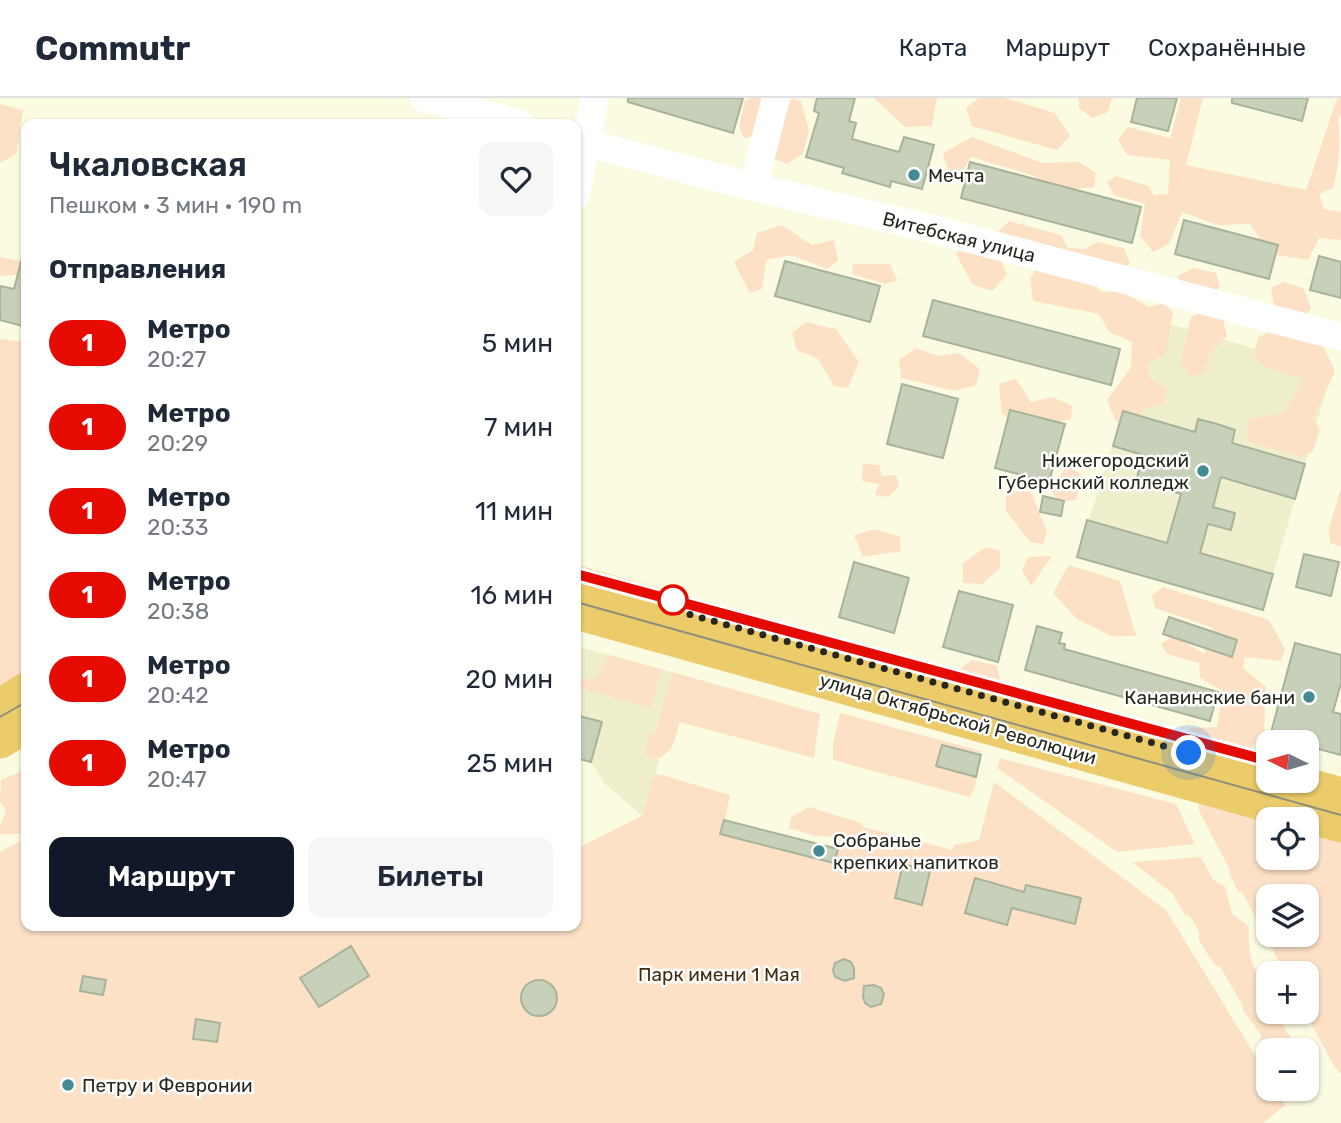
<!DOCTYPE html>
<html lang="ru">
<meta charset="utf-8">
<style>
body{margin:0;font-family:Rubik,sans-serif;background:#f6f6f7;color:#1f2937;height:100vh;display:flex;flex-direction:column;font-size:26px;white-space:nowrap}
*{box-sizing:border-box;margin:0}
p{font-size:23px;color:#747a83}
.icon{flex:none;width:38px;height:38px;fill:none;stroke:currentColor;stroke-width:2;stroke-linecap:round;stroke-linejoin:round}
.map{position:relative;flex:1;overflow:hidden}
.drawer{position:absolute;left:21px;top:21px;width:560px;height:812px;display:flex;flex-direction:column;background:#fff;border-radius:14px;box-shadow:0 2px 5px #0004}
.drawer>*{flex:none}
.badge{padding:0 14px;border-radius:23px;font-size:24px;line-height:46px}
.needle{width:46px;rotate:275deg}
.fabs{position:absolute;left:1256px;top:632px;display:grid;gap:14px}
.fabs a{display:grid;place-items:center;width:63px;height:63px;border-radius:14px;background:#fff;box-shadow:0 2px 5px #0004;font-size:35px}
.you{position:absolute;width:35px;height:35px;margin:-18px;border:5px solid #fff;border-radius:50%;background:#1a73e8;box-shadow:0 0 0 10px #1a73e833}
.map>.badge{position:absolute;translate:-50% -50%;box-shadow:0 0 0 4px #fff}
h2{padding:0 28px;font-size:26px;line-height:63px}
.round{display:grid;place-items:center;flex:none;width:74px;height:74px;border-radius:14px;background:#f6f6f7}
.head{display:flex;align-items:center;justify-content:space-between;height:119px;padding:0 28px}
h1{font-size:33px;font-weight:600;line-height:52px}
.button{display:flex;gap:14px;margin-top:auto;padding:14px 28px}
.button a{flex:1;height:80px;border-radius:14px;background:#111827;color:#fff;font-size:28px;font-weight:600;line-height:80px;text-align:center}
.button a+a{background:#f6f6f7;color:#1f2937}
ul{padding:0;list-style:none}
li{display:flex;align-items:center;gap:21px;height:84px;padding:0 28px}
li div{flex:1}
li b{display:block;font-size:26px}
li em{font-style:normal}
li .badge{min-width:77px;font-weight:700;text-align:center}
header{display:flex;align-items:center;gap:42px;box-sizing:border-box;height:98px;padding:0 35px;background:#fff;border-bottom:2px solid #e0e1e3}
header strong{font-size:33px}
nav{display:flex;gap:38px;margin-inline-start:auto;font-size:24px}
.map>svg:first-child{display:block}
</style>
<header>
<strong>Commutr</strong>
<nav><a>Карта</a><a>Маршрут</a><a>Сохранённые</a></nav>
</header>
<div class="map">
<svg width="1341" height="1025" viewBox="0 0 1341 1025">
<rect width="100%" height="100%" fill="#fbfbe1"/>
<path fill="#f0efcd" d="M1153 221 1332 273 1263 512 1077 459Z
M576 548 672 574 652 646 659 664 642 718 605 686 591 664 576 660Z"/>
<path fill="#fde1c6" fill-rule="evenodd" d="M751 0H761L768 9 760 37 744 40 739 29 745 2Z
M792 0 801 3 809 32 803 56 787 66 774 61 771 36Z
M874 0H937L932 28 905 29Z
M979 0H1005L1055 15 1070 38 1057 52 972 28 966 10Z
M1079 0H1112L1108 14 1092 20 1079 10Z
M1181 0H1203L1186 67 1306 92 1337 0H1341V17L1338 21C1341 42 1339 69 1333 90L1319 96 1324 111 1341 114V142L1319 140 1308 162 1270 156 1250 126 1218 127 1182 114 1169 146 1153 154 1140 138 1145 106 1114 97 1107 84 1116 78 1148 88 1154 97 1168 96 1170 62 1127 57 1118 42 1128 29 1170 40Z
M0 6 23 12 16 56 0 65Z
M972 39 1042 65 1079 64 1096 75 1094 89 1058 93 1032 77 971 59 960 77 949 76 943 55Z
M1009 123 1061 137 1068 150 1085 151 1097 144 1124 150 1130 165 1119 174 1109 163 1097 169 998 134Z
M782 127 812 147 834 142 838 162 827 171 792 157 766 162 762 191 750 195 734 164 753 152 757 135Z
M964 147 996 152 1007 176 993 193 973 187 956 156Z
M0 159 26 164V176L0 178Z
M1041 164 1086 177 1101 194H1122L1150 209 1164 205 1173 214 1166 256 1149 264 1148 279 1167 291 1163 307 1145 309 1137 324H1116L1107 302 1131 269 1132 244 1109 234 1099 216 1033 203 1030 180Z
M853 166H890L897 182 886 186 852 176Z
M1193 170 1216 175 1220 189 1208 200 1183 195 1178 178Z
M1284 184 1303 190 1311 210 1303 224 1276 218 1271 190Z
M1205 213 1222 217 1227 238 1210 255 1204 275 1190 279 1180 265 1191 219Z
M806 224 836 231 859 264 848 290 834 288 818 261 797 252 792 235Z
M1270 233 1323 248 1335 273 1313 321 1320 331 1313 353 1301 359 1248 344V321L1284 315 1303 281 1261 267 1254 255 1258 240Z
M0 241 26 244V579L0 593Z
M916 250 938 258 959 255 980 271 976 287 955 293 901 280 899 262Z
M1016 281 1031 304 1053 299 1072 308 1071 321 1035 329 1002 316 999 286Z
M863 366 879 367 882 378 896 377 899 388 889 399 875 397 879 386 862 383Z
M1067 367 1082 377 1076 402 1058 404 1051 392Z
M1341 390V449L1330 445 1329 430Z
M1006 393 1031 394 1047 434 1043 446 1030 444 1006 413Z
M875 431 900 439 901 453 863 459 854 437Z
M986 449 1000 452V470L982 486 963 485V465Z
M1052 458 1031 488 1022 473 1028 459Z
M1069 467 1120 483 1136 538H1111L1077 521 1053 495Z
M1163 489 1269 522 1285 551 1281 563 1245 559 1243 570 1266 589 1264 635 1243 659 1181 641 1190 630 1217 629 1223 593 1200 580 1199 565 1167 556 1161 546 1174 538 1204 556 1213 530 1155 510 1152 497Z
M609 557 661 571 651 610 576 589V582L596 580Z
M972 562 997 568 1000 582 989 596 961 589V570Z
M672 574 820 616 814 660 680 624C673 645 675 655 653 662L645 654 649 637 655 636Z
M840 615 981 653V657L941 647 936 668 976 679V686L970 699 833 662V646Z
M1000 660 1176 706 1195 746 1117 754 997 670Z
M26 671V727L23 736H0V729L6 712 0 704 1 682Z
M655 675 730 697 725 722 837 751 840 740C832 738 825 739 817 738 806 737 799 730 789 731L791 719 809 709 861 725 863 729 952 752 954 747 979 742 994 684 1166 812 1269 980V990L1275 991 1285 1007 1263 1025H0V754L26 740V828H417V830L421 828H576V751L642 718Z
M1199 705 1269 721V760H1307V728L1341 737V976L1334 968 1305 914H1307V875H1285L1242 794 1238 793 1229 775 1230 772 1199 713ZM1269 798H1307V836H1269Z
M1201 759 1213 782 1225 788 1232 816 1249 828C1248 856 1250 869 1269 891V914H1279C1282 928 1288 937 1298 948L1297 952H1269V963L1260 955 1261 937 1243 912 1242 906 1220 869 1215 867 1199 842V834L1190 818 1185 817 1172 795 1132 764Z"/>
<path fill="#c7d1ba" stroke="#a9b39c" stroke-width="2" d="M628 0H743L733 35 628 4Z
M817 0H855L849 23 856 25 852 41 899 54 904 39 934 47 922 91 891 83 890 89 842 75 844 70 806 59 819 15 814 13Z
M1137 0H1177L1168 33 1131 24Z
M1232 0H1308L1302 23 1232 5Z
M970 64 1141 109 1132 145 961 100Z
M1184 122 1278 147 1269 181 1175 156Z
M1319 158 1341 164V200L1310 192Z
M785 163 880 188 870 224 775 198Z
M21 164H26V229L0 222V188L14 191Z
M933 202 1120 251 1111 287 923 238Z
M902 286 958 301 943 360 887 346Z
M1010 312 1065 326 1049 384 995 370Z
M1123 313 1195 334 1198 321 1217 326 1235 332 1232 345 1305 366 1295 401 1221 379 1213 409 1235 415 1231 432 1208 426 1200 455 1273 476 1263 512 1077 459 1087 422 1167 445 1181 396 1136 383 1143 357 1113 348Z
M1043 398 1064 403 1061 418 1040 414Z
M1304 456 1339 464 1331 498 1296 489Z
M854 464 909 480 894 535 839 519Z
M959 493 1013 507 998 564 943 549Z
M1169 519 1237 542 1232 559 1163 536Z
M1037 528 1062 535 1059 545 1065 546 1064 551 1218 594 1210 623 1025 572Z
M1295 545 1341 557V585L1333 614 1341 616V657L1307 648V644H1292L1270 638Z
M576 617 602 624 591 664 576 660Z
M942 647 981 657 976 679 936 668Z
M724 722 838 751 834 765 720 736Z
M903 766 930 773 922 807 895 800Z
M975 780 1024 794 1026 787 1081 800 1075 826 1012 810 1007 827 965 815Z
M351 848 369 878 319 909 300 880Z
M844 861 851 864 854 870V880L845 883 835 879 833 872 835 865Z
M83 878 106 882 103 897 80 893Z
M521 900a18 18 0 1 1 36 0a18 18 0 1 1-36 0Z
M864 888 874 887 881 890 884 896 881 906 871 909 865 905 863 899Z
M196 921 220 925 217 944 193 941Z"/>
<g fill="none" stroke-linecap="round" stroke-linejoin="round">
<path stroke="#fff" stroke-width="28" d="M424 0 520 26
M576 42 753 89 929 130 1341 239
M753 89 776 0
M576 98 595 0"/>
<path stroke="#ebcb6a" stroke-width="35" d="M576 485 1269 677
M576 514 1341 727
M0 608 26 592
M0 643 26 628
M1289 682 1341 697"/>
<path stroke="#8f8f7d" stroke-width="2" d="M576 504 1341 717
M0 619 26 604"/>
</g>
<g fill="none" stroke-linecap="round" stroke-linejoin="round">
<defs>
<path id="line" d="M576 476 1269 663"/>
</defs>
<use href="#line" stroke="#fff" stroke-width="16"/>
<use href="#line" stroke="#e50b00" stroke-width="10"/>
<path stroke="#27271d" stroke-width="7" stroke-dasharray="0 12.6" d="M673 502 677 513 1189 655"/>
</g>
<g fill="#438a92" stroke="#fff" stroke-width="2.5">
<circle cx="914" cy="77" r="7"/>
<circle cx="1203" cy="373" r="7"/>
<circle cx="1309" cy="599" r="7"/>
<circle cx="819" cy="753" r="7"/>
<circle cx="68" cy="987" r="7"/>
</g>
<circle fill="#fff" stroke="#e50b00" stroke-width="3.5" cx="673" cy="502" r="14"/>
<g text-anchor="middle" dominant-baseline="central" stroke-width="5" stroke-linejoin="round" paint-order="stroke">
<g font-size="19" fill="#27271d" stroke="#fff" text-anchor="start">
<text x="928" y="77">Мечта</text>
<text x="1189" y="362" text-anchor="end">Нижегородский<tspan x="1189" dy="22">Губернский колледж</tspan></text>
<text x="1295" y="599" text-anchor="end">Канавинские бани</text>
<text x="833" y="742">Собранье<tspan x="833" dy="22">крепких напитков</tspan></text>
<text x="82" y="987">Петру и Февронии</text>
</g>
<g font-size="19" fill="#27271d" stroke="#fff">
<text transform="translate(959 139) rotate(14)">Витебская улица</text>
<text transform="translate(958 621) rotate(16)">улица Октябрьской Революции</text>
</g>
<g font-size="19" fill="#452c0f" stroke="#fff">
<text x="719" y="876">Парк имени 1 Мая</text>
</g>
</g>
</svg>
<div class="fabs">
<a><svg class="needle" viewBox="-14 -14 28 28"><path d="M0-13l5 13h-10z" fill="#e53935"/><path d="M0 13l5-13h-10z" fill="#747a83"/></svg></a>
<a><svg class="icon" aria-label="locate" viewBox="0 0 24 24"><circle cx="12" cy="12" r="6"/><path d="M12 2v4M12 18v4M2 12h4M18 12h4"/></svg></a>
<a><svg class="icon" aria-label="layers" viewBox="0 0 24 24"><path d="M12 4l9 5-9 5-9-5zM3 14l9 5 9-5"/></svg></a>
<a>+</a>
<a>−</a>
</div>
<div class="you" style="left:1189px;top:655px"></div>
<section class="drawer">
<div class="head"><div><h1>Чкаловская</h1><p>Пешком · 3 мин · 190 m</p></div><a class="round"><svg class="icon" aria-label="heart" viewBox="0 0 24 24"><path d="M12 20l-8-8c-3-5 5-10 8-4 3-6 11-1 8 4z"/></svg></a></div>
<h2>Отправления</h2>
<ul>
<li><span class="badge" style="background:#e50b00;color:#fff">1</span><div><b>Метро</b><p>20:27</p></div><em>5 мин</em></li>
<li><span class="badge" style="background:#e50b00;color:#fff">1</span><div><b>Метро</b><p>20:29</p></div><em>7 мин</em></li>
<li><span class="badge" style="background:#e50b00;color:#fff">1</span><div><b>Метро</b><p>20:33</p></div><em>11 мин</em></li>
<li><span class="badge" style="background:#e50b00;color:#fff">1</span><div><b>Метро</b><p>20:38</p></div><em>16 мин</em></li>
<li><span class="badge" style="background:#e50b00;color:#fff">1</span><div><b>Метро</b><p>20:42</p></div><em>20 мин</em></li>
<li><span class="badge" style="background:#e50b00;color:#fff">1</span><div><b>Метро</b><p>20:47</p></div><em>25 мин</em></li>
</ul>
<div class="button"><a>Маршрут</a><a>Билеты</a></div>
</section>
</div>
